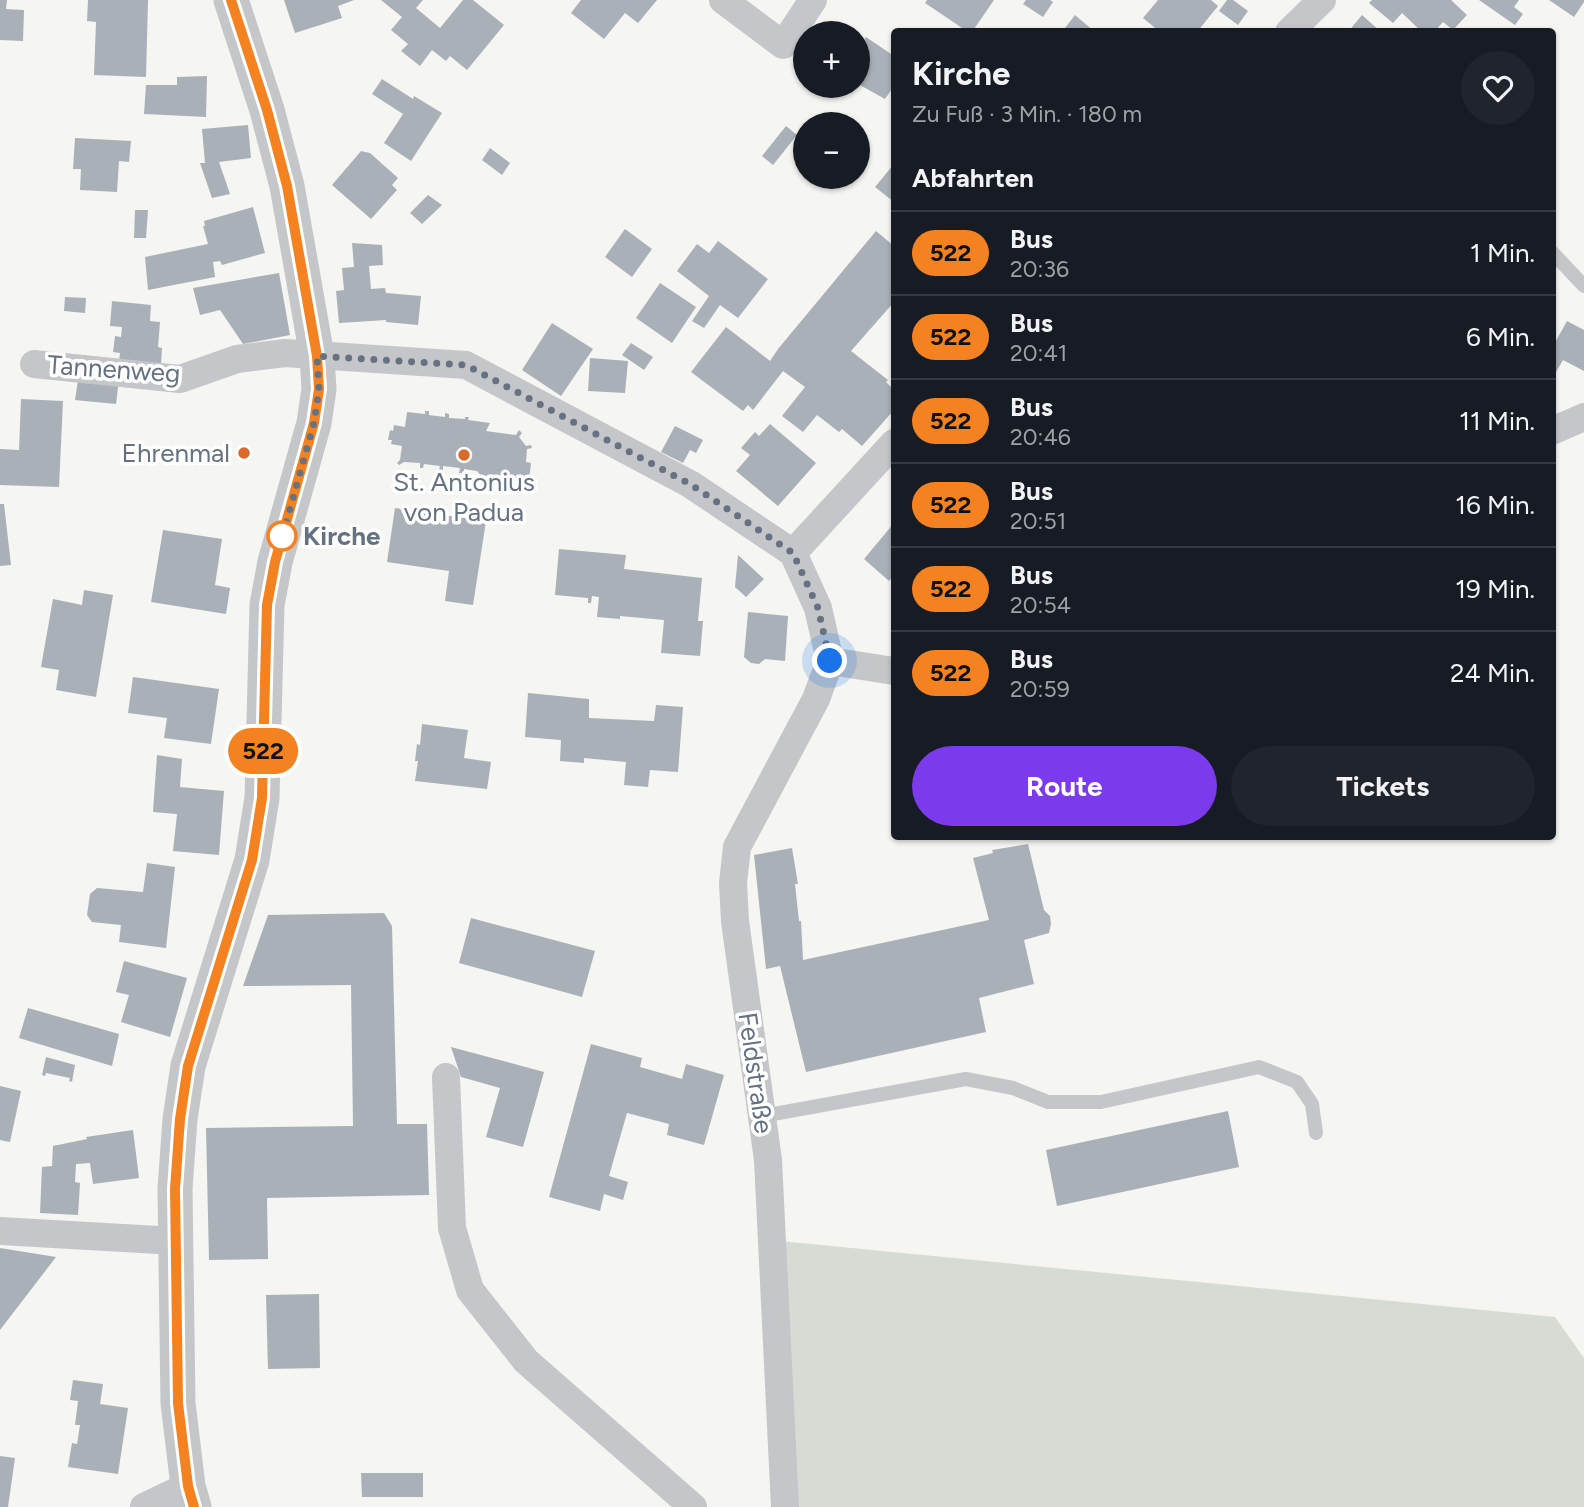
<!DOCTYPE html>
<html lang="de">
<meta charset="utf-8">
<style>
body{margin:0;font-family:Figtree,sans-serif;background:#20242c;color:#f1f3f6;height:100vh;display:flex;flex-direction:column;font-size:26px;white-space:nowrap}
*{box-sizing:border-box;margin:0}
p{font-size:23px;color:#9ea1a6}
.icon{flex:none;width:38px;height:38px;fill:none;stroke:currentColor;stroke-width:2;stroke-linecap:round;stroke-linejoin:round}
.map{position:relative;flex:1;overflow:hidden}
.sheet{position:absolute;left:891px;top:28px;width:665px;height:812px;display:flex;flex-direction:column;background:#171b24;border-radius:7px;box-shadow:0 2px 5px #0004}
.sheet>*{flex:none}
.badge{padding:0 14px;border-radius:23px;font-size:24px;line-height:46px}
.tools{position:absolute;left:793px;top:21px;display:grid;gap:14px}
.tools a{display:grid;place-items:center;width:77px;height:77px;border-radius:50%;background:#171b24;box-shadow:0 2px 5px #0004;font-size:35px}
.you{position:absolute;width:35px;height:35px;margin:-18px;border:5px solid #fff;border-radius:50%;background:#1a73e8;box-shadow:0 0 0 10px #1a73e833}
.map>.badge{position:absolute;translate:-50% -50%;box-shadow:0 0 0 4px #fff}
h2{padding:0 21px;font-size:26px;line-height:63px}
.round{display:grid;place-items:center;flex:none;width:74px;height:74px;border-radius:37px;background:#20242c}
.head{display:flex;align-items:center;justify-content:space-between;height:119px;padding:0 21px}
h1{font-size:33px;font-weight:700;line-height:52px}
.primary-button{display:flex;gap:14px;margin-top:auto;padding:14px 21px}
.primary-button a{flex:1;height:80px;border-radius:42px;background:#7c3aed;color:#fff;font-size:28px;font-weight:700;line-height:80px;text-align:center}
.primary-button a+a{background:#20242c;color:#f1f3f6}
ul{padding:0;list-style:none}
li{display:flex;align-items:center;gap:21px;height:84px;padding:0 21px;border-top:2px solid #363941}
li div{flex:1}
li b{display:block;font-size:26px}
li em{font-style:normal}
li .badge{min-width:77px;font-weight:700;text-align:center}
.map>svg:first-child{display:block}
</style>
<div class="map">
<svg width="1584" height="1507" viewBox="0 0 1584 1507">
<rect width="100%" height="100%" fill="#f5f5f2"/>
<path fill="#d6dcd3" d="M780 1241 1555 1317 1584 1358V1507H791Z"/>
<path fill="#aab0b7" d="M0 0H7L6 9 24 10 23 41 0 40Z
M88 0H148L146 77 94 75 96 22 87 21Z
M284 0H354L338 6 342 18 295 33Z
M381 0H423L416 8 440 28 463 0H473L504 25 467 70 450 56 446 61 432 50 420 66 401 51 408 44 391 30 402 17Z
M581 0H657L638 23 625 13 604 39 571 13Z
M927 0H994L972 32H968L925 3Z
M1026 0H1050L1053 2 1043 17 1023 4Z
M1158 0H1211L1218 6 1197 32H1160L1143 18Z
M1227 0H1233L1248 11 1238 25 1219 11Z
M1372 0H1451L1467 15 1453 30 1443 22 1434 32H1422L1402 13 1393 23 1369 3Z
M1479 0H1519L1514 7 1523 14 1515 25Z
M1549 0H1584V2L1574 17Z
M1075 15 1095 32H1062Z
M1362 15 1381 32H1348Z
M866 37 894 56V86L885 99 858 84V50Z
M207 76 206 117 144 114 146 85H177V77Z
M382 79 413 99 414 96 442 113 411 161 384 143 403 114 372 94Z
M821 114 833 124H813Z
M248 125 251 158 219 162 230 194 212 198 200 163H205L202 129Z
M786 126 797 135 773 165 762 156Z
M805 135V160L793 150Z
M75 138 131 141 129 162 119 161 117 192 80 190 81 169H73Z
M490 148 510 163 502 175 482 160Z
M361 151 370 153 398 178 392 185 397 190 371 219 332 185Z
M894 164V202L875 187Z
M428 195 442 205 422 224 410 213Z
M253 207 265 253 222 265 220 261 213 262 215 277 148 290 145 257 208 244 203 226H205L204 221Z
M135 210H148L146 238H134Z
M625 229 652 249 632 277 605 257Z
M876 231 894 246V302L851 351 888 380 886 382 894 390V410L862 446 842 429 839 432 817 415 803 432 782 416 805 387 783 371 753 410 748 405 743 411 691 372 726 327 770 361 778 349Z
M718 241 768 279 738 318 720 305 704 328 692 321 709 296 677 271 697 244 709 253Z
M352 243 382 245 383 265 369 266 371 289 385 288 386 293 421 296 418 325 386 322V320L339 323 336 291 344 290 342 268 354 267Z
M279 273 290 335 243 344 220 310 200 315 193 288Z
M660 283 696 307 672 343 636 318Z
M65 297 86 298 85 313 64 311Z
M112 301 151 305 150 321 160 322 158 347 162 348 161 366 119 362 120 353 113 352 115 336 121 337 122 327 110 326Z
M1567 321 1584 330V371L1563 360 1552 379V348Z
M552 323 593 349 561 396 522 370Z
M631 343 653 357 644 370 622 355Z
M590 358 628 361 625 393 588 391Z
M79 374 119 379 116 404 75 400Z
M21 399 63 401 59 487 0 485V449L19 450Z
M425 411H429V415L445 417V413L449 414V418L465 419V417H469L468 420 490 423 486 431 516 435 519 430 522 433 519 437 526 446 531 445 532 448 527 449 526 462 531 463 528 490 501 486 500 489 496 488V486L489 485 477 471 464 469V473H459L460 468 443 466V471L439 470 440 466 424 464 423 468H420V463L404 462 399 465 397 463 400 460 402 446 391 444 392 440H388L390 430 393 431 394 425 405 427 407 412 425 414Z
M770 424 816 463 778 506 736 471 750 455 741 448 755 432 759 436Z
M675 426 703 440 696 453 690 450 683 463 661 452Z
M0 504H4L11 565 0 566Z
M395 508 486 521 473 605 445 601 449 571 387 562Z
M894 523V575L889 581 864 559Z
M163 530 222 539 215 585 230 588 226 614 151 602Z
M559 549 626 555 624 569 702 578 698 621H703L700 656 661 653 664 620 620 616V619L597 617 599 597 592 596 591 603H588V598L555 595Z
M738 555 764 579 746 597 735 587Z
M84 590 113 595 96 697 56 690 59 670 41 667 53 599 82 605Z
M748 612 788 616 785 661 765 659 759 664 751 663 744 657Z
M133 677 219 689 211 744 164 738 167 718 128 713Z
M528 693 589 699V718L654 721 656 705 683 707 678 772 650 770 648 787 624 785 626 762 584 758V763L560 761 561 740 525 737Z
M422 724 468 730 464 758 491 762 487 789 415 781 418 761H415L417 744 420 745Z
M157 755 182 759 180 787 224 791 219 855 173 851 177 814 153 812Z
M1028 844 1044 910 1050 916 1051 924 1049 933 1024 940 1034 984 979 998 986 1032 806 1072 780 966 766 969 754 855 792 848 798 884H795L799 921H801L803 960 989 920 973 858 993 853 992 850Z
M147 863 175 867 166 948 119 942 121 925 92 922 87 915 90 894 97 888 143 892Z
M384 913 392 926 397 1124H427L429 1195 267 1198 268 1259 209 1260 206 1128 353 1126 351 985 243 986 268 915Z
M471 918 595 951 582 997 459 963Z
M124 961 187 978 170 1037 121 1022 129 995 116 992Z
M28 1008 119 1034 112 1066 19 1038Z
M591 1044 642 1058 640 1067 682 1079 686 1064 724 1075 704 1145 667 1135 669 1124 627 1113 609 1176 628 1182 623 1200 604 1194 600 1211 549 1197Z
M451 1047 544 1072 523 1147 486 1137 500 1088 461 1077Z
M46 1057 75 1065 72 1082 69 1081 70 1078 46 1073 45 1076 42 1075Z
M0 1086 21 1091 10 1142 0 1140Z
M1228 1111 1239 1167 1057 1206 1046 1150Z
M133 1130 139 1178 93 1184 90 1163 76 1164 75 1182 80 1183 78 1215 40 1213 42 1167 52 1166 53 1146 87 1139 86 1137Z
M0 1248 56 1257 0 1330Z
M319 1294 320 1368 268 1369 266 1295Z
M73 1380 103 1384 100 1404 128 1408 118 1474 68 1467 72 1443 77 1444 80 1425H75L78 1401 70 1400Z
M0 1456 15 1458 8 1507H0Z
M361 1473H423V1497H362Z"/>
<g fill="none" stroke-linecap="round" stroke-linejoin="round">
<path stroke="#c4c6ca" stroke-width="14" d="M1552 252 1584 286
M762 1116 966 1079 1013 1088 1048 1102H1101L1259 1067 1297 1082 1312 1104 1316 1133"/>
<path stroke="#c4c6ca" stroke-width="28" d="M723 0 783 45 813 0
M1289 32 1322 0
M34 364 180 379 237 359 285 353 466 365 690 484 793 553 818 608 830 661
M1552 431 1584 417
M793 553 894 443
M830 661 894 671
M446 1077 452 1228 470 1290 526 1361 693 1507
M0 1231 176 1241
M144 1507 188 1486
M785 1507 768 1160 735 921 733 883 737 847 816 699 830 661"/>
<path stroke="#c4c6ca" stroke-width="35" d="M194 1507 188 1486 178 1403 175 1189 180 1119 188 1066 252 860 262 798 267 605 275 562 314 423 319 389 317 356 287 186 267 110 231 0"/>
</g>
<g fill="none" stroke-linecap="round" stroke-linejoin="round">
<defs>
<path id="line" d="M194 1507 188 1486 178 1403 175 1189 180 1119 188 1066 252 860 262 798 267 605 275 562 314 423 319 389 317 356 287 186 267 110 231 0"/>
</defs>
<use href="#line" stroke="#fff" stroke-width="16"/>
<use href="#line" stroke="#f58220" stroke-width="10"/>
<path stroke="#667282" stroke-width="7" stroke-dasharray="0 12.6" d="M282 536 281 541 314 423 319 389 317 356 466 365 690 484 793 553 818 608 830 661"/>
</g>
<g fill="#db692d" stroke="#fff" stroke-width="2.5">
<circle cx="244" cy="453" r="7"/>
<circle cx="464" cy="455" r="7"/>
</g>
<circle fill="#fff" stroke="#f58220" stroke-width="3.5" cx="282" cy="536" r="14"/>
<g text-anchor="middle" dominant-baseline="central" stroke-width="7" stroke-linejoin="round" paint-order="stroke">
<g font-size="26" fill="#667282" stroke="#fff">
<text transform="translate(114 369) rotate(4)">Tannenweg</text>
<text transform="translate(756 1073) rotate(82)">Feldstraße</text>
</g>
<g font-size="26" fill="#667282" stroke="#fff" text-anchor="end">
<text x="230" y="453">Ehrenmal</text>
<text x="464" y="482" text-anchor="middle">St. Antonius<tspan x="464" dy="30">von Padua</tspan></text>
</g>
<g font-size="26" font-weight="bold" fill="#667282" stroke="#fff" text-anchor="start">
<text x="303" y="536">Kirche</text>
</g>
</g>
</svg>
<div class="tools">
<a>+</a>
<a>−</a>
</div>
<div class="you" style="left:830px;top:661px"></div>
<b class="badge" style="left:263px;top:751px;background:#f58220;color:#111">522</b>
<section class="sheet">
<div class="head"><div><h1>Kirche</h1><p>Zu Fuß · 3 Min. · 180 m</p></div><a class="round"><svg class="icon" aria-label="heart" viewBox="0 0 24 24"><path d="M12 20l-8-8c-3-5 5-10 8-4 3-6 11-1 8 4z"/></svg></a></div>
<h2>Abfahrten</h2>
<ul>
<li><span class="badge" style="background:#f58220;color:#111">522</span><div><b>Bus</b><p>20:36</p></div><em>1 Min.</em></li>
<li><span class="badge" style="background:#f58220;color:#111">522</span><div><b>Bus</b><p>20:41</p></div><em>6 Min.</em></li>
<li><span class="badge" style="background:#f58220;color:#111">522</span><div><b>Bus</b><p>20:46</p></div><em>11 Min.</em></li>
<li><span class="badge" style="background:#f58220;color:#111">522</span><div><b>Bus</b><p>20:51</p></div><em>16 Min.</em></li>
<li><span class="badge" style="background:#f58220;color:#111">522</span><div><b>Bus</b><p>20:54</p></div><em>19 Min.</em></li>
<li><span class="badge" style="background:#f58220;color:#111">522</span><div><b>Bus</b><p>20:59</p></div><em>24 Min.</em></li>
</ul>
<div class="primary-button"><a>Route</a><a>Tickets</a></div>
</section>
</div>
